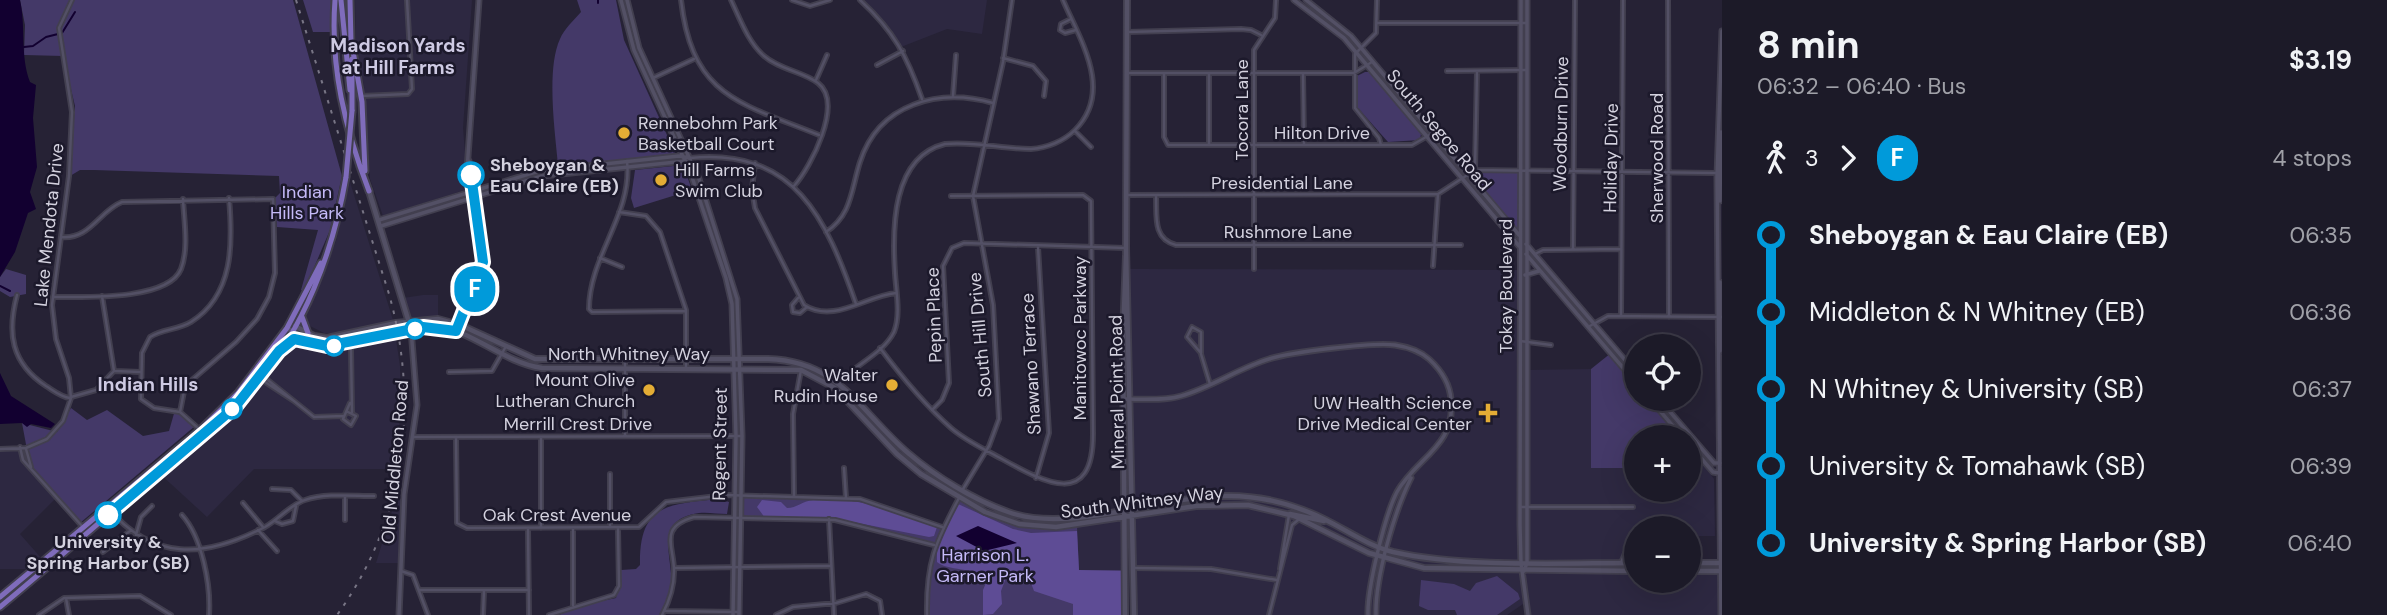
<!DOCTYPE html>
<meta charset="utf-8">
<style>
body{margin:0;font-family:"DM Sans",sans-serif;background:#292734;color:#f1f3f6;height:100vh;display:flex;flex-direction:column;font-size:26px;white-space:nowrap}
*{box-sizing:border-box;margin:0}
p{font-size:23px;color:#a0a1a8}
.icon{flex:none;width:38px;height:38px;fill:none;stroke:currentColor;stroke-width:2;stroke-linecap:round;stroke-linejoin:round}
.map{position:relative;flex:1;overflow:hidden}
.side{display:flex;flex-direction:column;background:#1c1a28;width:665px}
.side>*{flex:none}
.badge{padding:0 14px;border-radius:23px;font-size:24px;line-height:46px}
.buttons{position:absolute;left:1624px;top:334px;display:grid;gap:14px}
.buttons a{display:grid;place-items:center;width:77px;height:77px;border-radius:50%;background:#1c1a28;box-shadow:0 7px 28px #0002,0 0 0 2px #3a3845;font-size:35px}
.map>.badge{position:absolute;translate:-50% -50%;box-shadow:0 0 0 4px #fff}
.legs{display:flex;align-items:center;gap:10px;height:77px;padding:0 35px;font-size:23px}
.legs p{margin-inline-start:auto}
.summary{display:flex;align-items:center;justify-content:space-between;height:119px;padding:0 35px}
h1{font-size:38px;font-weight:700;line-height:52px}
ul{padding:0 35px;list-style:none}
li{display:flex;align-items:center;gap:24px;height:77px;font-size:26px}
li i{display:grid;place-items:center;width:10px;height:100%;margin:0 9px;background:currentColor}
li i::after{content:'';width:18px;height:18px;margin:-9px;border:5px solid;border-radius:50%;background:#1c1a28}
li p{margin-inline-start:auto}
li:first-child i{background:linear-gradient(#0000 50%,currentColor 0)}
li:last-child i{background:linear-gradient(currentColor 50%,#0000 0)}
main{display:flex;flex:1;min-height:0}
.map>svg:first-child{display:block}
</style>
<main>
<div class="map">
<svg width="1722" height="615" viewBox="0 0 1722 615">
<rect width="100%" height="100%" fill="#262235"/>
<path fill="#2d2841" d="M355 0H472L463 128 468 189 383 216 370 179 364 85 356 53Z
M860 0H987L982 34 947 29 901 47Z
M350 182 393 320 339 333H324L306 324 304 317 336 241Z
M1129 269 1519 270 1521 563 1524 574 1525 571H1636V581H1689V571H1718L1722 615H1528L1526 602 1507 615H1134Z
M423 295H438V319L410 321 403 298Z
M395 332 400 366 401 408 395 469H254L207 517 159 473 235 407 279 351 294 339 333 346Z
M1591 369V468H1636V490H1689V444L1714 479 1715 536H1691L1690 563 1689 528H1636V563H1527L1526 370Z
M20 447 23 460 57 497 20 534 42 559 30 569H0V449Z
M404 494 401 563H376L397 495Z
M1125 517V570L1079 571 1077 525Z"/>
<path fill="#443968" d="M20 0H293L342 176 330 230 304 291 301 290 318 230 277 227 275 198 280 193 279 176 94 170H80L70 176 75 106 63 56 24 55 25 25Z
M303 0H332L331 32H313Z
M577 0H616L624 40 676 155 558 165C555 132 546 69 560 39 564 29 574 20 581 12Z
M1365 72H1369L1421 134 1420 140 1388 142 1357 107V76Z
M683 165 692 190 634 208 631 198 635 170Z
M1475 170H1519L1520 236 1467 175Z
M6 269 26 275V294L10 297 0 291V277Z
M1611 353 1636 383V399H1650L1676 430 1669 437 1636 438V468H1591V369Z
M71 408 87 420 107 410 143 436 169 431 175 410 195 426 80 523 30 466 22 423 57 432Z
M960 496C1004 523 1027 527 1077 525L1079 570H1125V615H927L934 545 835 520 738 519 739 497 860 499 942 527Z
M719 499 729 502 727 514C718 514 708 512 699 513 660 519 668 544 671 573 673 586 666 604 659 615H559L578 606 616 598 621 570 636 569 640 565C639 504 668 504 719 499Z
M1497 576 1518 593 1520 599 1497 615H1457L1455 610H1428L1419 606 1421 580 1454 584 1470 591 1476 583Z"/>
<path fill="#5e4c95" d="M762 500 781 502 787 508C797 508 802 501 813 500 857 496 896 511 937 527L934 536 929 537 838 519 765 518 757 507Z
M958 504 1013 529 1031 533 1077 531 1079 570 1122 571 1123 615H1073V604L1034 591 1028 575 1006 578 1001 591 1002 604 993 614 983 615V590L989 576C974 568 947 571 937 562V546Z"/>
<path fill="#120030" d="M0 0H20C26 27 20 56 30 82L36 85 33 118 37 167 30 192 36 209 28 213 15 252 0 277Z
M0 373 11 396 55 424 51 428 31 424 27 427 22 423 0 424Z
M978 526 1017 543 984 551 956 536Z"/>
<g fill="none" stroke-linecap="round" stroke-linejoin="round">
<path stroke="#120030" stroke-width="2" d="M598 0V3
M24 47 33 46 46 37 62 33 75 12
M0 286 10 291"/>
<defs>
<path id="minor" d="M681 0C692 97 740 103 819 135
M731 0C740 19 748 42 764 56 780 70 802 71 818 83 844 103 811 167 794 186
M792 0 810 6 830 0
M860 0C894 31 907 56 922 99
M1377 0 1376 33 1355 54V108L1379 138 1381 145
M1668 0 1669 317
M1071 19 1061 24 1060 30 1065 33 1076 30
M1377 23H1526
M1127 32 1241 29 1251 30 1261 35
M1003 58 1033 66 1046 81 1044 96
M877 65 903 51
M1447 71 1526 70
M1127 73H1354L1372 62
M1164 73V137L1168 145H1412L1433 133
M1209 73V145
M1303 73 1304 145
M653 78 694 59
M816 80 827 55
M361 96 408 94 412 89 407 0
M953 96 956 55
M1075 131 1091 147
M690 158C795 148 826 218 856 304
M627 161C633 214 589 256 589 309L592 312 686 311
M755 163 752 189 755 208 804 305C834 324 865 296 896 293
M1475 169 1477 71
M1126 195 1438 194
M1156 195C1157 215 1152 239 1176 245H1461
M619 212 646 216 660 232 686 310V368
M826 232C852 215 851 190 860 162 879 103 939 88 993 103
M61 237C90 240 99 211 122 202L273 199 275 273 269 297 257 319 236 342 185 386 180 412
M1573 249 1575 0
M1535 254 1543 250 1621 249
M600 258 622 267
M1433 266 1438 194 1475 170 1716 173
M1254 269V50L1275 18 1276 0
M17 295C7 333 11 363 46 386 54 391 61 397 70 398
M54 297C83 297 168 301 181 269 189 248 184 221 183 199
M798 298 792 305 793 312 800 313 807 307
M1621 316 1623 0
M1192 327 1201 332V353L1187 337Z
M1588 327 1608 316 1722 317
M347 334 351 350 352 412
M1520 341 1551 345
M880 348C901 376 925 405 951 428 966 441 984 449 1002 459 1045 483 1093 509 1093 434L1091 201 1083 195 951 196
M1201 354 1210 384
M625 360V436
M115 371 140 372
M449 372 492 371 505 348
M264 377 314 417 344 416
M262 380 294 401
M839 383C854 365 883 354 894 332 901 315 896 291 895 273 892 228 892 157 945 144 974 141 1003 149 1031 149 1047 148 1064 141 1075 130 1114 91 1080 40 1063 0
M71 397 96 390 114 371 102 296
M932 410 942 400 949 383 943 266 952 248 964 243 1126 248
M348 412 356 416 351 425 343 419 350 403
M199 429 180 412 154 408 141 399 142 353 150 337C162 329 178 330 191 322 234 295 233 243 229 198
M414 437 742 436
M456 437 457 523 467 528 639 527 666 502 726 495 860 499 942 527
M541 437V528
M20 447 23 460 82 526
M0 449 26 448 47 439 63 421 71 398 69 378 56 339 52 305 69 176 72 112 59 28 72 0
M26 449 31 467
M844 468 846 498
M610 474V527
M1036 478 1049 433 1038 247
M272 489 291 490 302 501
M963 489 989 446 999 419 993 305 973 196 1003 62 1012 0
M345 497V520
M794 497 793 414 801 370
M243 503 263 527
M107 507C153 562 205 558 265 527 279 519 290 505 305 500 326 493 352 496 374 496
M1520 507H1633
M182 515C202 537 211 585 209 615
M829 519 834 615
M275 521 282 524 293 521 296 506
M528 528 529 615
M573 528V605
M258 530 277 551
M136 535 141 517 152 506
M103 552 130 531
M674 568 830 566
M1134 568 1211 569 1277 580
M1280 569 1289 515
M401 571 413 575 428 615
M419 590H529
M66 598 69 615
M666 611 739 612
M39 615 64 598 140 596 171 615
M483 615 484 590
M549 615 614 595 619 586 618 528
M662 615C669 602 674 586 674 571 674 546 658 527 694 517L835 520 934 545
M776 615 793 607 836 603 866 594 880 601 882 615
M927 615C926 563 935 543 959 498
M1269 615 1292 525 1298 520"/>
<path id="tertiary" d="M621 0 634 50 691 174 726 278 732 304 736 436 733 615
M627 0 639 48 699 179 737 299 742 436 739 615
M1294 0 1344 38 1519 246
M1306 0 1351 36 1519 235
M1521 0 1520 525 1521 563 1528 615
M469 161 472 191
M1720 201 1721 132
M379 220 539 171 679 156 690 158
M381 226 542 176 686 161
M1526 244 1636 373
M1526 254 1636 383
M1525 275 1539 271
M456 331 483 262 467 170 479 0
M1720 351V282
M1123 399C1142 399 1163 401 1181 396 1212 387 1239 368 1269 359 1291 352 1373 342 1395 345 1408 347 1420 351 1429 359 1441 370 1450 384 1451 400 1456 446 1416 458 1397 492 1385 515 1367 589 1368 615
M1650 399 1683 438
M1659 399 1714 463H1720
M1689 444 1713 472 1719 473
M1524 571 1527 563V0
M399 615 404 494 417 405 411 329
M1376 615C1375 578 1394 512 1411 478
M1721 615 1717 177 1722 31"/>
<path id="secondary" d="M1127 0 1126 248 1134 615
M369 191 411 329
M295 326 314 336 327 338 396 323 438 319 460 325 535 359H768C840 361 860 412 908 453 936 477 974 500 1008 512 1068 534 1159 497 1223 496 1259 495 1294 504 1326 520 1348 531 1369 546 1393 552 1464 568 1562 563 1636 563
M287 328C298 334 308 343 320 346 352 352 401 324 437 327 471 329 502 362 542 368L801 370 835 388 897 454 921 474 985 512 1019 524 1056 527 1196 506 1248 505 1294 516 1369 553 1424 568 1636 571
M1290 514 1324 521
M1622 563 1633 537
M1689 563H1722
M1689 571H1722
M1125 615 1123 336 1126 256"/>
<path id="primary" d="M335 0C330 67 345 129 369 191
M341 0 350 90
M350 0 351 42
M351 40 362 102 365 171
M352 111V59
M302 317 308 333
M287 344 294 339 306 340
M0 597 200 430 238 393 287 328 321 263
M0 607C45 570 89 531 133 494 174 460 218 428 253 388 304 330 333 252 346 177"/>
</defs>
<use href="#minor" stroke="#423f4f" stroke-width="6"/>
<use href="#tertiary" stroke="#423f4f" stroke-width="7"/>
<use href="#secondary" stroke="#423f4f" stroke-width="8"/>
<use href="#primary" stroke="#423f4f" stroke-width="9"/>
<use href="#minor" stroke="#535065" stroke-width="2.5"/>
<use href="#tertiary" stroke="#535065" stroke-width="3.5"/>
<use href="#secondary" stroke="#535065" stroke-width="4.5"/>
<use href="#primary" stroke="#7f6cbb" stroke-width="5"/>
<path stroke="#787585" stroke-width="2" stroke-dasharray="3.5 7" stroke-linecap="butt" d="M296 0 389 294C420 404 405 521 337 615"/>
<defs>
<path id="primary-bridge" d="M346 177 352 111"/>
</defs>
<use href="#primary-bridge" stroke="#423f4f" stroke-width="9" stroke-linecap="butt"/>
<use href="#primary-bridge" stroke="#7f6cbb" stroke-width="5"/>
</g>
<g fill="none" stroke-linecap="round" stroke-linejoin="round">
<defs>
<path id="line-1" d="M108 515 235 407 279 351 294 339 327 346 423 327 456 331 483 262 471 175"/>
</defs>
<use href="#line-1" stroke="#fff" stroke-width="16"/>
<use href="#line-1" stroke="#009ada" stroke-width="10"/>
</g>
<g fill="#e4ad35" stroke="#1c192b" stroke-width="2.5">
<circle cx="624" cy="133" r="7"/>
<circle cx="661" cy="180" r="7"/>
<circle cx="892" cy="385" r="7"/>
<circle cx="649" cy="390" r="7"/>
<path d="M1484.5 402.5h7v7h7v7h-7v7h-7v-7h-7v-7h7z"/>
</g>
<g fill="#fff" stroke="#009ada" stroke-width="3.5">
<circle cx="471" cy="175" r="12"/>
<circle cx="415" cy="329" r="9"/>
<circle cx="334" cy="346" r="9"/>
<circle cx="232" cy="409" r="9"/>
<circle cx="108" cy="515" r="12"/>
</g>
<g text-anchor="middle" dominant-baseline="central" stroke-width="5" stroke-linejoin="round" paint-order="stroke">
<g font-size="18" fill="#d4d2df" stroke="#1c192b">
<text transform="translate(1242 110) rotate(-90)">Tocora Lane</text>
<text transform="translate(1561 124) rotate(-89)">Woodburn Drive</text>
<text transform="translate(1439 130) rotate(50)">South Segoe Road</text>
<text x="1322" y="133">Hilton Drive</text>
<text transform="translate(1611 158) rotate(-89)">Holiday Drive</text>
<text transform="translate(1657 158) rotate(-90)">Sherwood Road</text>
<text x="1282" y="183">Presidential Lane</text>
<text transform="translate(49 225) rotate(-84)">Lake Mendota Drive</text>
<text x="1288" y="232">Rushmore Lane</text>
<text transform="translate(1506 286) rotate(-90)">Tokay Boulevard</text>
<text transform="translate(934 315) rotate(-92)">Pepin Place</text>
<text transform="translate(980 335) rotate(-95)">South Hill Drive</text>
<text transform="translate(1080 338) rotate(-90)">Manitowoc Parkway</text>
<text x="629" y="354">North Whitney Way</text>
<text transform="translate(1031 364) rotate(-93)">Shawano Terrace</text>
<text transform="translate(1117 392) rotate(-91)">Mineral Point Road</text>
<text x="578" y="424">Merrill Crest Drive</text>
<text transform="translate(720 444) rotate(-89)">Regent Street</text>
<text transform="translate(395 462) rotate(-85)">Old Middleton Road</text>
<text transform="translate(1142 502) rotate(-7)">South Whitney Way</text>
<text x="557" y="515">Oak Crest Avenue</text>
</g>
<g font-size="18" fill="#d4d2df" stroke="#1c192b" text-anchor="end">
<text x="638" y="123" text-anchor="start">Rennebohm Park<tspan x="638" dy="21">Basketball Court</tspan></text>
<text x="675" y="170" text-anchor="start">Hill Farms<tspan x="675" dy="21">Swim Club</tspan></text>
<text x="878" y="375">Walter<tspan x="878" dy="21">Rudin House</tspan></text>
<text x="635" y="380">Mount Olive<tspan x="635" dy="21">Lutheran Church</tspan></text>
<text x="1472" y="403">UW Health Science<tspan x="1472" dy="21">Drive Medical Center</tspan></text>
</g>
<g font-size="18" font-weight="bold" fill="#d4d2df" stroke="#1c192b" text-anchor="start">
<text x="490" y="165">Sheboygan &amp;<tspan x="490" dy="21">Eau Claire (EB)</tspan></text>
<text x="108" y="542" text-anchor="middle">University &amp;<tspan x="108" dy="21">Spring Harbor (SB)</tspan></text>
</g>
<g font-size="18" fill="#c6bbf9" stroke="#1c192b">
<text x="307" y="192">Indian<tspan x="307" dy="21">Hills Park</tspan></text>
<text x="985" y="555">Harrison L.<tspan x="985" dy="21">Garner Park</tspan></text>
</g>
<g font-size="19" font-weight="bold" fill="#cecae3" stroke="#1c192b">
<text x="398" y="45">Madison Yards<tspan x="398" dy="22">at Hill Farms</tspan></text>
<text x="148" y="384">Indian Hills</text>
</g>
</g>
</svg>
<div class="buttons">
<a><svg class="icon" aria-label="locate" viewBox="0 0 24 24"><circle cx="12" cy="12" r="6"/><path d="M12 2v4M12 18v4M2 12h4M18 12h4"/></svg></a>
<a>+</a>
<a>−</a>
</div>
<b class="badge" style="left:475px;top:289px;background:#009ada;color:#fff">F</b>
</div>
<section class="side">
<div class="summary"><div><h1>8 min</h1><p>06:32 – 06:40 · Bus</p></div><b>$3.19</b></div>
<div class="legs"><svg class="icon" aria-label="walk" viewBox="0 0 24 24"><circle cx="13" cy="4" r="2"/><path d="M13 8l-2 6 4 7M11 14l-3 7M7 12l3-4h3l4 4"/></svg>3<svg class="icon" aria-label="forward" viewBox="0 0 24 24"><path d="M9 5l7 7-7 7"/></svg><b class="badge" style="background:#009ada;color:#fff">F</b><p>4 stops</p></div>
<ul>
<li><i style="color:#009ada"></i><b>Sheboygan &amp; Eau Claire (EB)</b><p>06:35</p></li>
<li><i style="color:#009ada"></i><span>Middleton &amp; N Whitney (EB)</span><p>06:36</p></li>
<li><i style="color:#009ada"></i><span>N Whitney &amp; University (SB)</span><p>06:37</p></li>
<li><i style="color:#009ada"></i><span>University &amp; Tomahawk (SB)</span><p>06:39</p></li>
<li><i style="color:#009ada"></i><b>University &amp; Spring Harbor (SB)</b><p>06:40</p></li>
</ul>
</section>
</main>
